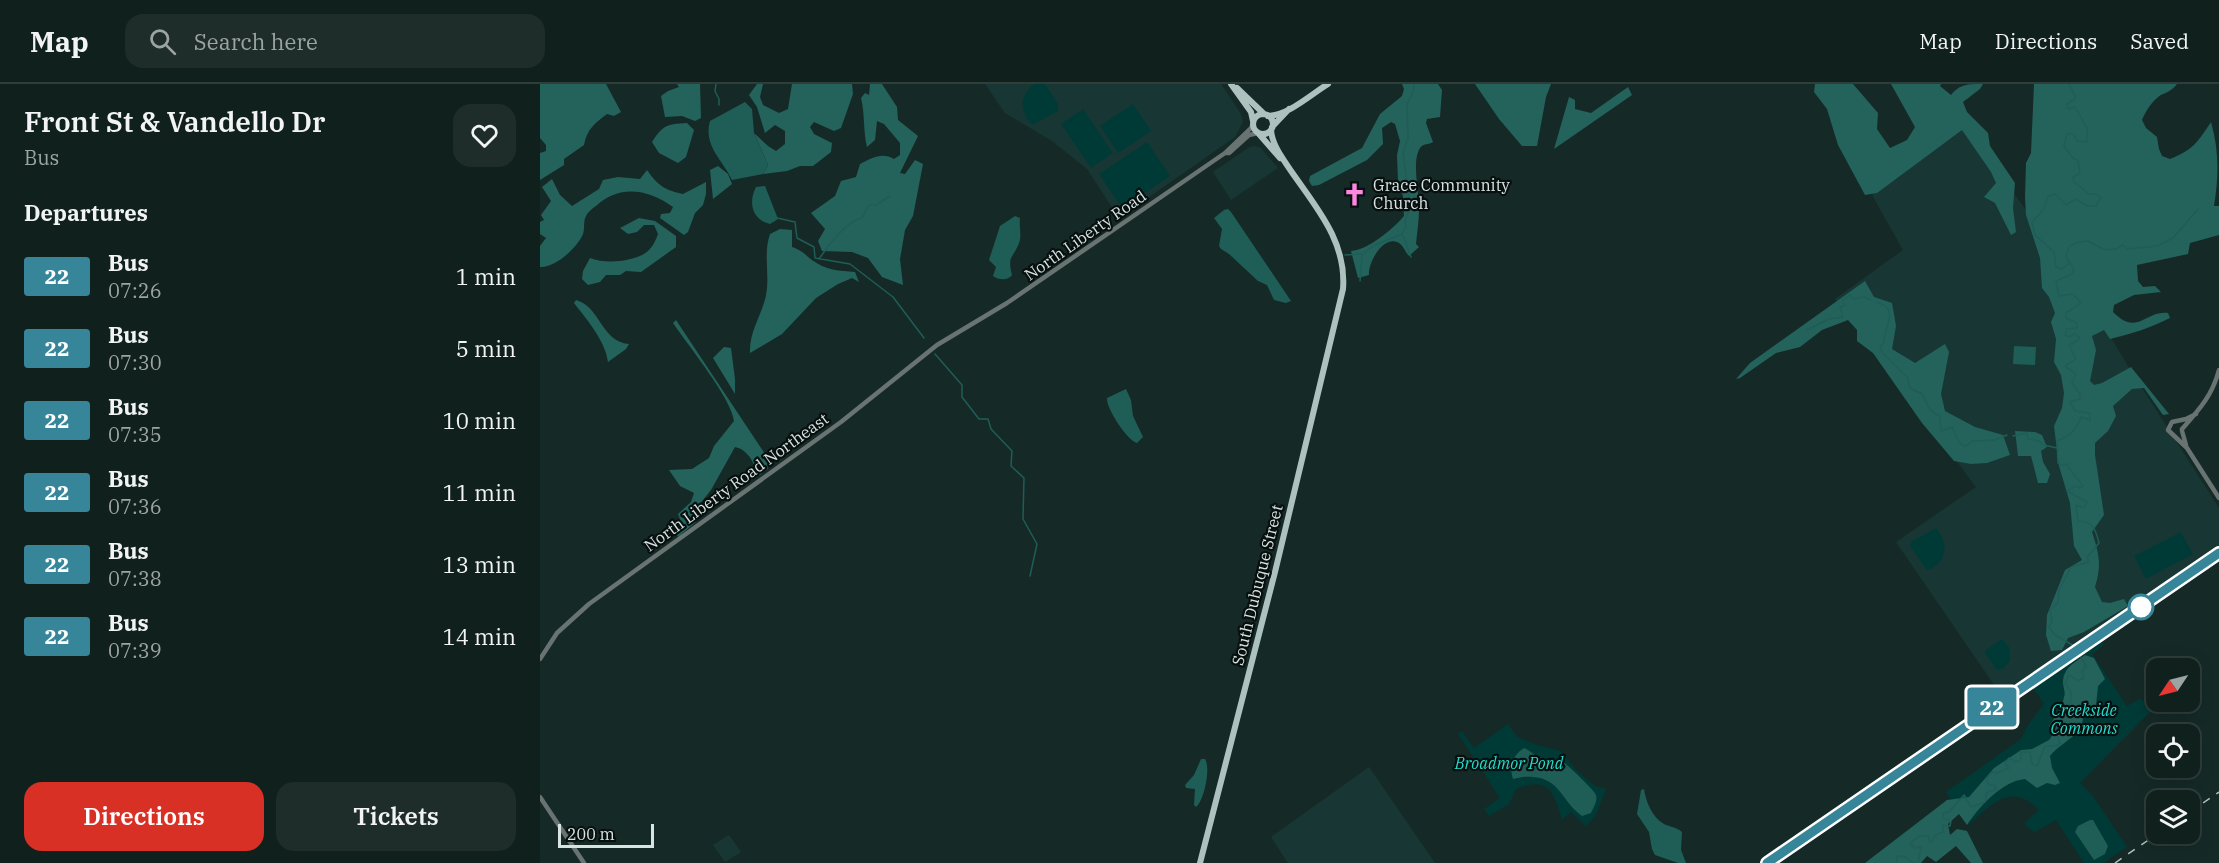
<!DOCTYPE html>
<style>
body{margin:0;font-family:"IBM Plex Serif",serif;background:#1e2d2a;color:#f1f3f6;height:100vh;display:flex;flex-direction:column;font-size:22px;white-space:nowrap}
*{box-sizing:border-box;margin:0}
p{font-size:20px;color:#9ca3a4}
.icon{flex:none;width:33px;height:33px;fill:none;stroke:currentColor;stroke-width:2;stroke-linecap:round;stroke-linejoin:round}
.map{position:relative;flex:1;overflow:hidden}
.panel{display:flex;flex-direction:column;background:#10201d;width:540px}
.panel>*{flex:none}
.badge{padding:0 12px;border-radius:4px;font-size:21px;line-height:39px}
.needle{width:39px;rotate:235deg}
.buttons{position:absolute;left:1606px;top:574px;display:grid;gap:12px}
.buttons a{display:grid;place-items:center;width:54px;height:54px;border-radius:12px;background:#10201d;box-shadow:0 3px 15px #0003,0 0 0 2px #303e3b;font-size:30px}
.scale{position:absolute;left:18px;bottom:15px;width:96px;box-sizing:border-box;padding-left:6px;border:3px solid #d7e4e2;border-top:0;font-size:16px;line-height:21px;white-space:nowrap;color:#d7e4e2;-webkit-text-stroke:4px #08100f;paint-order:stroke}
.map>.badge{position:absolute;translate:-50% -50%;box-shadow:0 0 0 3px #fff}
h2{padding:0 24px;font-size:22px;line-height:54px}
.round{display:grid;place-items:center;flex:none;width:63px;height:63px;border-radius:18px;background:#1e2d2a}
.overview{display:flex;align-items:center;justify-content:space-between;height:102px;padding:0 24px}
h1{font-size:28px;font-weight:600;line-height:45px}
.cta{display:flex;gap:12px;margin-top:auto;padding:12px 24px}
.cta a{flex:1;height:69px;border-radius:18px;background:#d93025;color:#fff;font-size:24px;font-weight:600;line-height:69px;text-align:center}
.cta a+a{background:#1e2d2a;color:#f1f3f6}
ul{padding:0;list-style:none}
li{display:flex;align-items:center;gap:18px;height:72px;padding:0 24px}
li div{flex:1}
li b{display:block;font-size:22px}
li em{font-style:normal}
li .badge{min-width:66px;font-weight:700;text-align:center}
header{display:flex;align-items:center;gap:36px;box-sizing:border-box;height:84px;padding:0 30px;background:#10201d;border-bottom:2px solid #303e3b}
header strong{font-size:28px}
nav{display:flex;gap:33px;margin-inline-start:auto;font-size:21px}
.search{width:420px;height:54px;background:#1e2d2a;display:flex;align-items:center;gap:15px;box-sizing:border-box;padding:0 21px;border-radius:18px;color:#9ca3a4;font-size:22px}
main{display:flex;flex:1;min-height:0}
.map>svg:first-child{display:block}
</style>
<header>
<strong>Map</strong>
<div class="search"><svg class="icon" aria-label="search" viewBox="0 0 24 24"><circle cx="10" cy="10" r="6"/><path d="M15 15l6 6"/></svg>Search here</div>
<nav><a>Map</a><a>Directions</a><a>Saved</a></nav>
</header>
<main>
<section class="panel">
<div class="overview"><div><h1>Front St &amp; Vandello Dr</h1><p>Bus</p></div><a class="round"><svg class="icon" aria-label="heart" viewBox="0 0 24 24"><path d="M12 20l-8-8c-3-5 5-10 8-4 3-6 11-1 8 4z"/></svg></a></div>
<h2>Departures</h2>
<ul>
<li><span class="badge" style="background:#378599;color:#fff">22</span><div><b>Bus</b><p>07:26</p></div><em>1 min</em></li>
<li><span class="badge" style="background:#378599;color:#fff">22</span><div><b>Bus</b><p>07:30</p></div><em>5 min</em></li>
<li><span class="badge" style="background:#378599;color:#fff">22</span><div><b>Bus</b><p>07:35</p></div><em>10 min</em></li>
<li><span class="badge" style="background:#378599;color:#fff">22</span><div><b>Bus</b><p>07:36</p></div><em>11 min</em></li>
<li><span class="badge" style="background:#378599;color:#fff">22</span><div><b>Bus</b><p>07:38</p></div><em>13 min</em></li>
<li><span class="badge" style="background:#378599;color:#fff">22</span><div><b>Bus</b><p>07:39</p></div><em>14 min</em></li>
</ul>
<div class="cta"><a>Directions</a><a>Tickets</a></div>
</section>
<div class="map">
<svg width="1679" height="779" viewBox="0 0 1679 779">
<rect width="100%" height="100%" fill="#152a27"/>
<path fill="#183734" d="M445 0H681L701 30 703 38 695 53 579 134 547 85 512 57 465 29Z
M1424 42 1529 184 1588 282 1679 424V464L1461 611 1356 458 1436 403 1295 215 1363 166 1332 111Z
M714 62 721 64 738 84 691 116 673 88 708 64Z
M829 683 895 779H748L731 753Z
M189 751 201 768 185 778 173 761Z"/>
<path fill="#003a36" d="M495 0H505L518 20V27L492 41C480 28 478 10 495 0Z
M593 20 611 47 578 69 560 42Z
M543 25 573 69 551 84 521 40Z
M607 58 630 92 582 124 559 90Z
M1396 444C1409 459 1408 478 1387 486L1370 462 1371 458Z
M1641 448 1653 470 1606 495 1594 472Z
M1462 555 1469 563 1470 577 1464 584 1457 586 1445 569V567Z
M1562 558 1564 561 1552 570 1587 622 1601 614 1611 627 1540 699 1553 712 1587 763 1563 779H1544L1516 736 1494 748 1484 739 1499 726C1470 697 1452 721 1428 741L1406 708 1481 655 1488 641 1504 620 1493 604Z
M968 640 977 653 997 661 1021 667 1036 686 1055 702 1066 705 1056 731 1046 742 1031 728 1022 736C1014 707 1008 692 976 705L969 720 949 732 944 725 960 714 918 650 922 647 934 664Z"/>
<path fill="#24625c" d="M0 0H66L81 28 74 32 67 30C55 39 47 45 44 61L24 75V81L0 96V69L6 67V61L0 54Z
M137 0H160L161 34 155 37 142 32 125 33 121 12 128 7 139 3Z
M217 0H223L220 13 223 21 239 29 248 25 252 0H312L313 10 301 44 294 47 274 38 270 43 274 50 292 59 291 68 273 82H260L247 87 223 90 228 81 214 49 228 62 236 67 245 60V47L235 41 225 49 217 23 209 11Z
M330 0H342L357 23 358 36 378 52 360 89 365 90 375 76 383 80 373 132 365 146 360 175 363 201 342 193 328 174 312 168 282 167 278 157 285 145 271 129 295 112 301 97 316 93 320 80C332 74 342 68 354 75L360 71V59L344 40 337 37 335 56 327 63C323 46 325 30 321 14L325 9 329 11Z
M862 0H898L902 6 900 33 887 35 886 39 893 58C889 61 883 59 880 64 871 78 880 110 879 126 879 137 877 149 876 160L879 163 869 172C865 168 863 160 857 158 842 153 828 179 829 191L818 194 811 167C828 166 853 145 864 132L863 112 858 97 857 71 860 57 855 40 851 38 842 44 843 60 827 76 779 101 772 102 769 97 770 92 822 64 840 30 862 12 864 5Z
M935 0H1011L1006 13 997 62H982L959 35Z
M1275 0H1313L1338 29 1337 45 1350 64 1367 56 1375 43 1351 0H1401L1400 2 1411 11C1420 0 1427 0 1443 0L1440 5 1423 18 1427 28 1448 49 1450 62 1475 99 1473 124 1476 148 1471 151 1455 119 1444 113 1456 99 1451 88 1422 46 1337 109 1325 111 1298 61 1287 25 1274 8Z
M1494 0H1637C1628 11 1624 7 1616 15 1610 20 1605 29 1602 36L1606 44 1617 53 1619 65 1622 72 1630 75C1654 65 1657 59 1671 38 1679 66 1679 92 1674 122H1679V151L1650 159 1648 170 1597 181 1598 197 1603 203 1615 202 1621 208 1594 211 1574 221 1573 228C1598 253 1605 226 1628 229L1630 234C1610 244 1591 250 1570 255L1564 246 1552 252 1556 266 1550 297 1554 301 1562 299 1591 283 1629 330 1623 331 1604 304 1592 305 1573 322 1576 332 1568 347 1555 359V371L1564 431 1552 448C1559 470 1562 480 1555 503L1562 518 1570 519 1584 515 1588 522 1544 548 1528 554 1522 566 1511 567 1506 551 1507 531 1525 486 1542 476 1534 462 1530 419 1519 382 1514 342 1522 324 1524 309 1521 291 1514 278 1516 255 1511 238 1515 229 1509 213 1502 204 1500 174 1486 131 1485 113 1486 79 1491 69Z
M1088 3 1092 11 1014 65 1029 13 1035 16V25L1051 29Z
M147 39 154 46 146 73 138 79 119 69 112 58C123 41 127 40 147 39Z
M178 82 188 90 192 100 173 115 170 86Z
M107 86C118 102 125 106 143 110L166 98V110L163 121 155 129 148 148 144 151 120 134 121 130 130 129 133 123C109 105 79 100 56 122 53 124 48 128 46 132 43 137 45 145 43 150 37 164 15 184 0 183V162L6 154 0 150V138L4 136 1 131 11 117 2 103 12 95 20 111 32 122 59 105 63 96 78 93 100 95Z
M99 134 115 137 136 152V163L101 188 86 187 80 191H66L60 198 48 201 42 195 43 187 50 174C65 180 89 178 104 170 112 165 115 158 118 150L114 141H104L97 148 88 150 80 144Z
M240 145 252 146V163C263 167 263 169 272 176 285 186 300 187 315 188L319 198 312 194 298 200 276 214 242 250 210 269C209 247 222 231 226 211 230 190 223 170 230 150Z
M1325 197 1334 213 1352 219 1356 242 1352 265 1375 279 1405 260 1409 268 1401 310 1405 327 1435 343 1463 351 1470 371 1447 379 1431 380 1414 377 1382 339 1333 269 1317 257V246L1308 236 1282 246 1260 263 1236 269 1200 294 1196 295 1210 279Z
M36 216C61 223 61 258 89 260L86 265 68 278C65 256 47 236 34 219Z
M136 236 227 373 228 385 217 393C215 380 209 366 195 363L171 406 155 426 157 432 156 438 138 453 136 449 141 438 138 430 151 418 154 409 140 402 129 386 152 385 169 374 174 362 194 337C192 315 147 260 133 239Z
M184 263 191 264 195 295V310L173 274Z
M1475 347 1495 348 1502 351 1507 363 1501 367 1503 378 1510 390 1507 399H1498L1491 372H1478Z
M1545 571 1554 574 1565 595 1558 602 1556 622 1544 625C1544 654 1525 654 1510 672L1512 684 1520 699 1515 701 1507 699 1497 704 1485 695C1462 697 1439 723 1427 741L1419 730 1408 740 1410 751 1417 745 1427 747 1443 779H1431L1416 762 1396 778 1387 772 1381 779H1325L1407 716 1429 713 1454 684 1481 666 1492 665 1509 656 1514 649 1509 642C1515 633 1522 624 1524 613 1526 608 1523 604 1523 599 1523 584 1534 579 1545 571Z"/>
<path fill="#1f5d57" d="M205 18 212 25 214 49 228 81 223 90 192 96C183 76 163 62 170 37Z
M225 102 238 135 230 140C212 136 208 118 216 103Z
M688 125 691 128 751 217 746 219 734 216 727 201 718 197 689 170 681 165 679 162 682 145 674 134 684 126Z
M475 132 480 134C479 142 482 153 479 159 473 175 467 171 472 191 468 197 458 196 453 192L456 183 449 176 460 142Z
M1474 262 1496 263 1495 281 1473 280Z
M586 305 591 316 593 332 603 353 597 359C588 357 566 325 567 314Z
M984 664C991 667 997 674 1005 675 1011 676 1017 673 1023 678 1027 680 1056 708 1056 711 1058 717 1053 724 1051 729L1042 732C1021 717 1020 694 992 693 985 692 979 694 973 695 969 682 972 672 984 664Z
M661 675H665C671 684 664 717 656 723L654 721 655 705 646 704 645 701 654 691Z
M1104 705C1106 718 1112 733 1124 740 1130 743 1136 743 1142 748L1141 766 1146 779H1138L1115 771 1112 765 1109 748 1097 730 1101 706Z
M1550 736H1553L1568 762 1565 770 1554 776 1535 748 1538 742Z"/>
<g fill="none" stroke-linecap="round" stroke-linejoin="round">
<path stroke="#1f5d57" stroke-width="1.5" d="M176 0 175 7 179 15V21
M1529 0 1536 14 1527 20 1528 25 1535 23 1547 44V58L1537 57 1534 50H1527L1524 62 1533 74 1538 77 1540 89 1533 93 1534 98 1549 110H1555L1561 113 1556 122H1547L1536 115 1526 121 1515 110 1508 112 1504 125 1492 138 1495 151 1514 168 1516 183 1522 185 1530 179 1534 186 1532 190 1516 197 1519 212 1533 210 1541 219 1526 229V234L1537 239V244L1527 245 1525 251 1530 253 1535 249 1540 255 1529 261 1536 275 1525 282 1536 290 1532 299 1540 310V315L1530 318 1535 327 1550 329V336L1541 333C1537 345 1529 353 1517 357L1518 379 1522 381 1527 380C1530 389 1538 393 1543 402L1540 404 1535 402 1527 407 1547 418 1544 424 1536 421 1538 437C1553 437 1556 446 1559 459L1547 473 1549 478 1531 483 1519 506 1518 519 1510 526 1512 536 1509 543 1515 551 1534 562
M237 134 255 138 257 154 274 163 275 174 310 180 353 213 384 254
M863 151 871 173
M805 171 822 170 835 161 862 150 866 143 865 137 870 123 863 68 868 54 867 20 873 9 874 0
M279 175C288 162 307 136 322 134L329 121H336L350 112
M1529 179 1526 172 1529 163 1538 158 1548 157 1565 166 1576 165 1583 161 1587 165 1617 162 1633 154 1659 124
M820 197 822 171
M1337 218C1362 226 1342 245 1344 259L1340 262 1341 267 1367 293 1370 304 1382 310C1387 318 1388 328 1400 332L1401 347 1412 343 1419 358 1424 362 1428 361 1432 357 1454 356 1467 351
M1267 246 1289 235 1303 233 1300 223 1304 222 1303 216 1310 211 1314 215 1324 213 1331 216
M395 270 422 301V313L439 335H448L451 345 472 367 471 382 484 394 483 435 497 460 490 492
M1473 352 1487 349 1488 355 1499 357 1504 361 1517 364
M1357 779V772L1366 773 1370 777 1375 779
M1378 779 1381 763 1374 764 1370 759 1379 752H1389V757L1392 759 1395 751 1403 748V741L1410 742 1411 737 1403 734V729L1409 728 1424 711 1431 723 1445 718 1447 708 1456 706 1455 701H1449L1446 695 1452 688 1457 689 1469 684 1465 679 1469 674 1477 678 1481 675V668H1490L1492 680 1497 682 1505 662H1517L1520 659 1517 651 1524 646 1522 630 1530 627 1531 608 1525 599 1529 591 1538 597 1544 594 1542 588 1546 582 1541 573"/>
<path stroke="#697371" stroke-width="4.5" d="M685 69H689L709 51 718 49
M1656 330 1646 335 1632 338 1628 346 1647 364 1679 414
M1642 345C1659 326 1672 312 1679 286
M1642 347 1646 361
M0 575 17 549 49 520 301 338 397 261 467 219 685 69 711 44 713 39
M0 713 44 779
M1227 779 1679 469"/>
<path stroke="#adc2bf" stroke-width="6" d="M691 0 711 28 713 37
M697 4 724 30
M713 40a10 10 0 1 1 20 0a10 10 0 1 1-20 0Z
M728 32C749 31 770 11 788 0
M732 43 749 25
M719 50 740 74
M660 779 735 488 803 205C807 156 774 121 749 84 741 72 732 60 731 46"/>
<path stroke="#b2c0be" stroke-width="1.5" stroke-dasharray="8 8" stroke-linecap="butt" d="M1650 728 1679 708
M1575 779 1617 750"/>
</g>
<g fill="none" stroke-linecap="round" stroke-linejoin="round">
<defs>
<path id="line" d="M1227 779 1679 469"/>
</defs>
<use href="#line" stroke="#fff" stroke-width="14"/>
<use href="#line" stroke="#378599" stroke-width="9"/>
</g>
<defs>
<symbol id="church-bare" viewBox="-9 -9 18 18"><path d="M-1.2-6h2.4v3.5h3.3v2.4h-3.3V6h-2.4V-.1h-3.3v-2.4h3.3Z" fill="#fd86e3" stroke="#08100f" stroke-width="2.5" paint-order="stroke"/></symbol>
</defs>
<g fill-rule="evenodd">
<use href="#church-bare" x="798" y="94" width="33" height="33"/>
</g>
<circle fill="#fff" stroke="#378599" stroke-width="3" cx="1601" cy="523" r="12"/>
<g text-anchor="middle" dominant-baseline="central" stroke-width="4.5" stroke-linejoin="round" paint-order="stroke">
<g font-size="16" fill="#d7e4e2" stroke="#08100f" text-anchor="start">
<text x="833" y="101">Grace Community<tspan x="833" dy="18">Church</tspan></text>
</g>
<g font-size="16" fill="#d7e4e2" stroke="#08100f">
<text transform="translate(545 151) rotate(-35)">North Liberty Road</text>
<text transform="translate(196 398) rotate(-36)">North Liberty Road Northeast</text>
<text transform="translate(717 501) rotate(-76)">South Dubuque Street</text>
</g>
<g font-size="16" font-style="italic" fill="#22dbcc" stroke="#08100f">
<text x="1544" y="626">Creekside<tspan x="1544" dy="18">Commons</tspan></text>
<text x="969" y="679">Broadmor Pond</text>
</g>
</g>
</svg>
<div class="buttons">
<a><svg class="needle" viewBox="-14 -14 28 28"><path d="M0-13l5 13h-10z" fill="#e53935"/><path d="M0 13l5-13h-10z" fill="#9ca3a4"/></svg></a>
<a><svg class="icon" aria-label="locate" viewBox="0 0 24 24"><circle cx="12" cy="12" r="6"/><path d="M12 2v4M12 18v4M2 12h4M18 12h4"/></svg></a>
<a><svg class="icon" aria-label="layers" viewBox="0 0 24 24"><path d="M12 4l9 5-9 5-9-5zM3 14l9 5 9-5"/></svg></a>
</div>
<div class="scale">200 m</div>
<b class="badge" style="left:1452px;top:623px;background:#378599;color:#fff">22</b>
</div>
</main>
